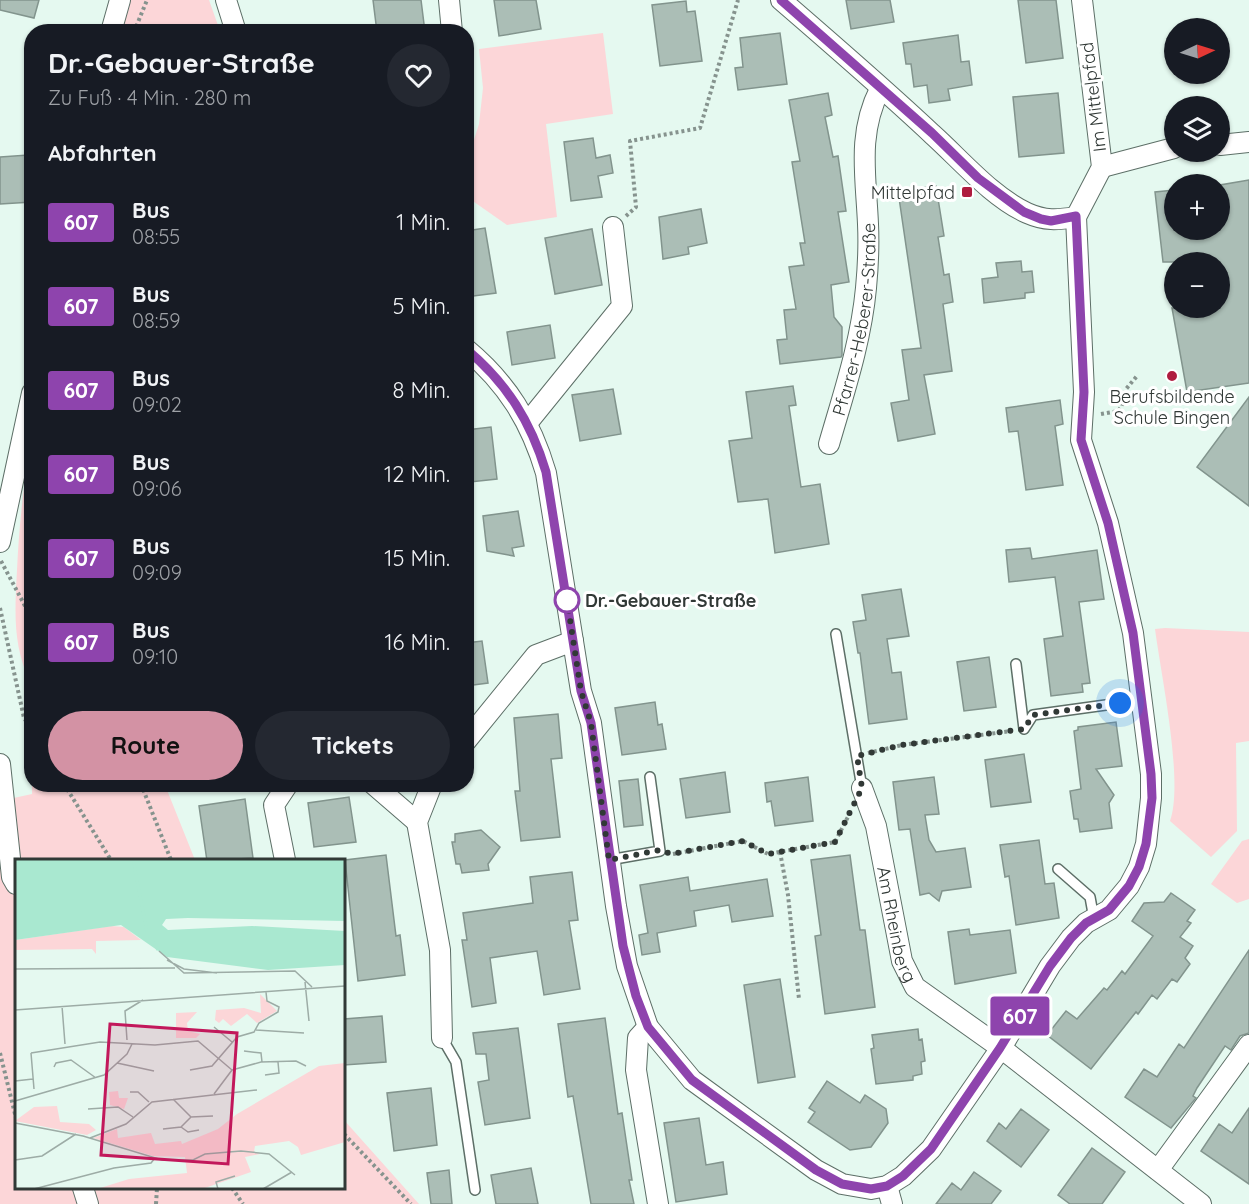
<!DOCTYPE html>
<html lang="de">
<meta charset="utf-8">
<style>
body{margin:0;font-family:Quicksand,sans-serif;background:#242831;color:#f1f3f6;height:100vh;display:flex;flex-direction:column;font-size:22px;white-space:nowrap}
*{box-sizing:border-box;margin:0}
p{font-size:20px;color:#9ea1a6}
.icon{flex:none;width:33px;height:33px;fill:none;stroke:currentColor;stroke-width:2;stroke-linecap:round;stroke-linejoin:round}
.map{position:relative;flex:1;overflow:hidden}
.sheet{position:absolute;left:24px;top:24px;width:450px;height:768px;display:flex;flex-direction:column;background:#171b24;border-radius:24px;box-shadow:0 2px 4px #0004}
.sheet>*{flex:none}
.badge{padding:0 12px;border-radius:4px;font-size:21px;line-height:39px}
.needle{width:39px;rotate:86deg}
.controls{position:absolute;left:1164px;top:18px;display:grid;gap:12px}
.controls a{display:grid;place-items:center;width:66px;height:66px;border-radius:50%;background:#171b24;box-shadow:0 2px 4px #0004;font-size:30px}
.you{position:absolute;width:30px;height:30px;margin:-15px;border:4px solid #fff;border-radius:50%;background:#1a73e8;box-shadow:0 0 0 9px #1a73e833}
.map>.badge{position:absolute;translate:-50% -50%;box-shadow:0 0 0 3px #fff}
h2{padding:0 24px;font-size:22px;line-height:54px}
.round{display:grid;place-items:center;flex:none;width:63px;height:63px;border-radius:32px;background:#242831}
.headline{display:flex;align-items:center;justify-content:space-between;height:102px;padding:0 24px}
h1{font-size:28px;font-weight:700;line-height:45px}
.action{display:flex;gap:12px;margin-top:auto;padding:12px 24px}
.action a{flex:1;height:69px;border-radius:36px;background:#d392a4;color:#111;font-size:24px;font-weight:700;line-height:69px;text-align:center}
.action a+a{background:#242831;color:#f1f3f6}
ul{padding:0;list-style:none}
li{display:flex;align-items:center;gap:18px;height:84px;padding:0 24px}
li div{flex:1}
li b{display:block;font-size:22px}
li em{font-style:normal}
li .badge{min-width:66px;font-weight:700;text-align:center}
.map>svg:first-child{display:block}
</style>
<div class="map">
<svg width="1249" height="1204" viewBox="0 0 1249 1204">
<rect width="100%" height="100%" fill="#e5f9f0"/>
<path fill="#fcd6d8" d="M129 0H209L220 31 121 32Z
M603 33 613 114 546 124 557 217 507 225 467 197V162L479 124 483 88 479 49Z
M31 446V684C12 645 15 611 17 570 19 527 23 487 31 446Z
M1165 628 1249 632V741L1236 743 1237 831 1211 857 1170 821C1184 782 1161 675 1155 629Z
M31 716H32V784L24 718Z
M32 784 165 785 195 860H16V1188H344V1120L419 1204H0V801L32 794Z
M1249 839V899L1237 903 1211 884 1242 841Z"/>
<path fill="#abbeb6" stroke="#82948d" stroke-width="1.5" d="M0 0H39L34 18 0 10Z
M373 0H421L425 32H377Z
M494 0H536L541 29 499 36Z
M846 0H890L894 22 851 29Z
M1018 0H1056L1063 58 1026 63Z
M686 1 687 12 695 11 702 61 660 66 652 5Z
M780 33 787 84 738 90 735 68 743 67 740 38Z
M958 35 961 62 969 61 972 85 948 89 950 100 929 103 927 85 914 87 911 64H906L903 43Z
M828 93 832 115 825 117 833 157 838 156 846 211 838 212 849 282 831 285 834 317 842 327V355L841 357 780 364 777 340 787 339 784 310 796 309 789 267 804 265 800 243H805L792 162 800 161 789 100Z
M1058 93 1064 153 1019 157 1013 97Z
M593 138 596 158 610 155 613 173 598 176 602 197 571 201 564 142Z
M28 155 32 202 0 204V157Z
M1249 180V383L1187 392 1172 308H1220V262H1163L1155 192 1174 190V230H1220V185Z
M936 186 944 236 938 237 944 275 949 274 953 302 943 304 952 371 924 375 935 434 898 441 891 403 909 400 902 350 921 348 898 191Z
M701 209 707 243 688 247 689 254 663 259 659 217Z
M485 228 496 293 466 297V231Z
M592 229 602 285 555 294 545 238Z
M1021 261 1022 272 1032 271 1034 292 1025 293V298L984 303 982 279 998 277 996 263Z
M550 325 555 358 512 365 507 332Z
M793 386 796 405 789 406 801 487 820 484 829 544 775 553 768 499 738 502 729 441 752 438 746 392Z
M613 389 621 434 580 441 572 395Z
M1249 397V506L1197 467Z
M1060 400 1063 424 1055 426 1063 485 1026 490 1018 431 1009 432 1006 408Z
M491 427 497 479 470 482 469 475 466 476V430Z
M518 511 524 546 512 548 514 556 487 551 483 516Z
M1030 548 1032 559 1097 550 1104 599 1079 602 1090 683 1082 684 1083 692 1051 696 1044 639 1063 636 1055 577 1009 582 1006 550Z
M901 589 909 636 887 639 892 673 901 672 907 719 869 724 860 653H858L853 622 866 620 862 595Z
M482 641 488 683 466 686V643Z
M989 657 996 707 964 711 957 662Z
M655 702 658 725 662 724 666 749 622 755 615 708Z
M558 714 562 758 551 759 560 837 521 841 515 791H520L514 718Z
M1116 722 1122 766 1096 769 1114 795 1109 803 1112 828 1080 832 1078 819H1074L1070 791 1081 789 1074 731 1078 730V727Z
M1024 754 1031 802 991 807 985 760Z
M725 772 730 812 686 818 680 779Z
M808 777 813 821 775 826 771 801 767 802 765 783Z
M934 777 939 814 925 815 929 840 936 852 965 848 971 887 942 891 939 901 929 893 920 895 910 829 899 830 893 782Z
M638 779 643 825 624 827 619 781Z
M349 797 356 842 314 847 308 803Z
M245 799 253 858 207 861 199 806Z
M481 830 500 847 488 864 489 870 462 873 460 864H456L452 842H455V834Z
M1039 840 1045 884 1054 883 1059 918 1016 925 1009 876 1005 877 1000 845Z
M386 855 396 936 400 935 405 975 358 981 345 860Z
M850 855 860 930H865L875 1007 825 1014 815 936 821 935 811 860Z
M572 872 578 920 569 921 580 989 544 995 537 951 490 958 496 1003 472 1007 462 940H467L463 913 533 903 530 877Z
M688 877 690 891 767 879 773 916 732 922 729 905 694 911 696 926 657 933 660 952 642 955 639 935 648 933 640 885Z
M1171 893 1195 910 1187 921 1191 923 1180 937 1193 946 1185 958 1190 964 1177 982 1172 979 1157 999 1152 995 1138 1014 1136 1012 1091 1069 1047 1035 1066 1011 1077 1019 1104 988 1107 990 1122 971 1125 974 1153 936 1132 921 1144 903 1164 902Z
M969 929 970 935 1010 930 1016 973 955 984 948 932Z
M1249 950V1033L1240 1036 1231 1050 1225 1046 1197 1088 1193 1096 1196 1098 1171 1128 1125 1097 1144 1069 1157 1077 1179 1044 1184 1048Z
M780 979 795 1077 758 1083 744 985Z
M382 1016 386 1062 344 1065V1019Z
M605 1018 618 1114 622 1113 632 1180H629L634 1204H591L573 1096 568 1097 558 1024Z
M518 1028 530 1118 485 1125 478 1082 489 1080 486 1054H476L473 1033Z
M918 1029 919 1040 922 1039 925 1061 921 1062 922 1074 913 1076V1080L876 1084 871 1049 874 1048 872 1035Z
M827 1081 860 1103 865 1095 886 1109 888 1123 871 1147 850 1150 808 1122 815 1112 809 1108Z
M431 1088 437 1145 394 1151 387 1093Z
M1249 1108V1184L1201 1151 1219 1124 1232 1133Z
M1021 1109 1049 1130 1021 1167 987 1141 999 1123 1006 1129Z
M699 1118 706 1165 723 1162 727 1194 676 1202 664 1123Z
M1092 1148 1125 1172 1102 1204H1070L1058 1195Z
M531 1168 538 1204H496L491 1175Z
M449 1170 452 1204H431L427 1173Z
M974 1172 1001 1191 991 1204H936L952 1183 961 1190Z"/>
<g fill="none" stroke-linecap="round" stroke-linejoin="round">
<defs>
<path id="lane" d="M836 634 862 788
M1016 664 1024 729
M1024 729 1033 715 1142 700
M609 860 660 851 650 777
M1058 869 1090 897 1094 919
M442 1038 456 1062 475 1190"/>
<g id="street">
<path d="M226 0 236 32"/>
<path d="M449 0 452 32"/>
<path d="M781 0C832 44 883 88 932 134 961 160 992 197 1027 213 1045 221 1057 220 1076 217"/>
<path d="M111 32 120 0"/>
<path d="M1220 145 1249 142"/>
<path d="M1102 167 1174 148"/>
<path d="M466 349C507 383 531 422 546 473L581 691 591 723 616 906 627 966 648 1027 692 1080 816 1170 842 1184 871 1189 887 1186 903 1176 931 1149 1001 1048 1050 966 1071 938 1086 923 1109 910 1129 886 1139 867 1146 844 1151 798V774L1133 633 1108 523 1081 440 1084 392 1076 217 1102 167 1082 0"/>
<path d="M528 422 622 306 613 227"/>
<path id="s1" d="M829 444C844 392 861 342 866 288 868 267 869 245 868 224 866 176 857 134 880 89"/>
<path d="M0 542 32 393"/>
<path d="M466 741 536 655 573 641"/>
<path d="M0 764 12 877 16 884"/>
<path d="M373 784 417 822"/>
<path d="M432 784 417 822 440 950 442 1038"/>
<path id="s2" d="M862 788 876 826 902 961 915 987 1001 1048 1201 1204"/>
<path d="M285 860 274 805 288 784"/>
<path d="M648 1027 638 1038 636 1070 658 1204"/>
<path d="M1158 1170 1249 1045"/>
<path d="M887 1186 892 1204"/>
<path d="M83 1188 88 1204"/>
</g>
</defs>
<use href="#lane" stroke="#5d6f67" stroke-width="12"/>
<use href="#street" stroke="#5d6f67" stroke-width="22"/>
<path stroke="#86938e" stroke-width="4" stroke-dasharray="3 3" stroke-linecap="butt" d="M134 32 147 0
M626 216 636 207 630 141 700 128 738 0
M1101 414 1118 411 1122 406 1126 389 1137 376
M1 561 32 619
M0 608 24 718 32 730
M868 753 902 745 1012 731
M64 784 111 860
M141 784 171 860
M780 852 788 895 799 999
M673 854 743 841 768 854 835 842 850 813
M0 1053 16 1118
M344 1134 411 1204
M232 1188 243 1204
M156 1204 157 1188"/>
<use href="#lane" stroke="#fff" stroke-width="9"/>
<use href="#street" stroke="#fff" stroke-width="20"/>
</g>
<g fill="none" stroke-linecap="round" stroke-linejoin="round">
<defs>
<path id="line" d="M466 349C507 383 531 422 546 472L581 691 591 723 623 946 636 996 648 1027 692 1080 816 1170 842 1184 871 1189 887 1186 903 1176 931 1149 1000 1048 1050 966 1071 938 1086 923 1109 910 1129 886 1139 867 1146 844 1152 798 1151 774 1133 633 1108 523 1081 440 1084 392 1076 216 1051 221 1041 219 1024 212 978 178 932 133 781 0"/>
</defs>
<use href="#line" stroke="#fff" stroke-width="14"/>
<use href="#line" stroke="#8e44ad" stroke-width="9"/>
<path stroke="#313936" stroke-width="6" stroke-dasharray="0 10.8" d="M567 600 581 691 591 723 609 860 660 850 671 854 743 841 768 854 835 842 862 788 857 756 902 745 1024 729 1033 715 1120 703"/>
</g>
<g fill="#af1c3f" stroke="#fff" stroke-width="2">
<rect x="961" y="186" width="12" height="12" rx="3"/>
<circle cx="1172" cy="376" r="6"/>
</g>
<circle fill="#fff" stroke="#8e44ad" stroke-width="3" cx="567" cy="600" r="12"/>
<g text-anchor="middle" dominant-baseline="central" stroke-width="6" stroke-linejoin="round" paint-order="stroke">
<g font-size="18" fill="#313936" stroke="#fff">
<text transform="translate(1093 97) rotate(-97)">Im Mittelpfad</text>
<text stroke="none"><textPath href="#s1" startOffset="128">Pfarrer-Heberer-Straße</textPath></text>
<text stroke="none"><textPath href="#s2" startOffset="141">Am Rheinberg</textPath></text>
</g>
<g font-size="18" fill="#313936" stroke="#fff" text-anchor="end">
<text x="955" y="192">Mittelpfad</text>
<text x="1172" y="396" text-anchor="middle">Berufsbildende<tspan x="1172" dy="21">Schule Bingen</tspan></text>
</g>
<g font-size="18" font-weight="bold" fill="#313936" stroke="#fff" text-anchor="start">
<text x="585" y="600">Dr.-Gebauer-Straße</text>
</g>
</g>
<g transform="translate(15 859)">
<rect width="330" height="330" fill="#e5f9f0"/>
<path d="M96 67 109 68 126 81 81 82V95L77 90 0 91V81ZM245 135 262 152 242 164 232 155 216 167 208 160 204 164 200 161 201 151 229 149 246 154ZM182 153 172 164 173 172 185 175 181 179H161V154ZM330 204V283L286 296 283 288 274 282 240 287 239 293 245 295 230 298 236 313 187 330H82L114 320 172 314 170 298 138 297 78 279 102 270 103 279 136 274 140 285 166 282 167 285 203 270 222 255 304 207ZM103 232 104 239H113L109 250 95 246 94 233ZM42 247 45 263 74 265 81 271 72 276 0 262 19 248Z" fill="#fcd6d8"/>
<path d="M0 0H330V62L173 59 151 60 147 66 153 71 237 67 330 72V106L253 111 152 98 106 66 0 81Z" fill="#a9e8d0"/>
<path fill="none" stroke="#a9e8d0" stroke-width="3" d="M118 0 132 73 143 91"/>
<path fill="none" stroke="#9daca6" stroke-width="1.5" d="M144 92 169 114 280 112 297 128M152 101 169 110 202 114M0 110 160 109M290 123 294 162M47 147 50 185M0 151 330 127M199 168 217 183M241 171 289 174M112 181 110 152 128 141M229 192 246 194 247 203M16 194 85 183 140 186 183 182 217 211 199 235M16 194 19 230M102 204 139 212M39 208 41 204 56 201 81 219M175 211 197 207 222 178 239 173 244 164 263 153 264 148 252 142 251 133M217 211 246 203 281 202 291 207M250 216 264 214 263 203M0 222 18 220M115 233H123L134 243M158 240 176 258 198 257M0 242 89 216 112 195 117 185M73 250 103 248 118 258M0 264 68 277 147 301H178L190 295 226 292 254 295 280 316M166 268 173 273 184 271M148 270 166 268 176 258M75 279 111 265 137 243 242 231M0 301 27 297 61 275M19 330 99 309 136 304 140 299M203 330 201 323 220 317M248 330 277 313"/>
<path fill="#c2185b" fill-opacity="0.15" stroke="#c2185b" stroke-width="3" d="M95 165 222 174 213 305 86 296Z"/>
<rect width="330" height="330" fill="none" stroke="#313936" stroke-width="3"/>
</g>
</svg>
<div class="controls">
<a><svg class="needle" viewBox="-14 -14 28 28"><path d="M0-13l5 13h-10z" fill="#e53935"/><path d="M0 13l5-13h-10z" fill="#9ea1a6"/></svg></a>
<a><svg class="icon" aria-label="layers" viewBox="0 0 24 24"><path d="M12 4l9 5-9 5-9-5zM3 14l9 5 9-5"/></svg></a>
<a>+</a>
<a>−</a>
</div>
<div class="you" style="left:1120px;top:703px"></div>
<b class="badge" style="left:1020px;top:1016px;background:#8e44ad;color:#fff">607</b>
<section class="sheet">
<div class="headline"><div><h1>Dr.-Gebauer-Straße</h1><p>Zu Fuß · 4 Min. · 280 m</p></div><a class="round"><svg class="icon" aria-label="heart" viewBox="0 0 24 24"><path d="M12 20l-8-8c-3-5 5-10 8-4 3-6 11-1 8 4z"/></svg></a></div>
<h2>Abfahrten</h2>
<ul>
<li><span class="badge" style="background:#8e44ad;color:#fff">607</span><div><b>Bus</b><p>08:55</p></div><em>1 Min.</em></li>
<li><span class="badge" style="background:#8e44ad;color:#fff">607</span><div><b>Bus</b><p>08:59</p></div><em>5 Min.</em></li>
<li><span class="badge" style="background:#8e44ad;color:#fff">607</span><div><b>Bus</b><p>09:02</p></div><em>8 Min.</em></li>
<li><span class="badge" style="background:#8e44ad;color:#fff">607</span><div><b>Bus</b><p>09:06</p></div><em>12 Min.</em></li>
<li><span class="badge" style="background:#8e44ad;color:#fff">607</span><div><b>Bus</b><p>09:09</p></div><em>15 Min.</em></li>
<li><span class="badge" style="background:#8e44ad;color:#fff">607</span><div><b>Bus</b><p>09:10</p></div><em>16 Min.</em></li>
</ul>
<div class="action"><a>Route</a><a>Tickets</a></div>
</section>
</div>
